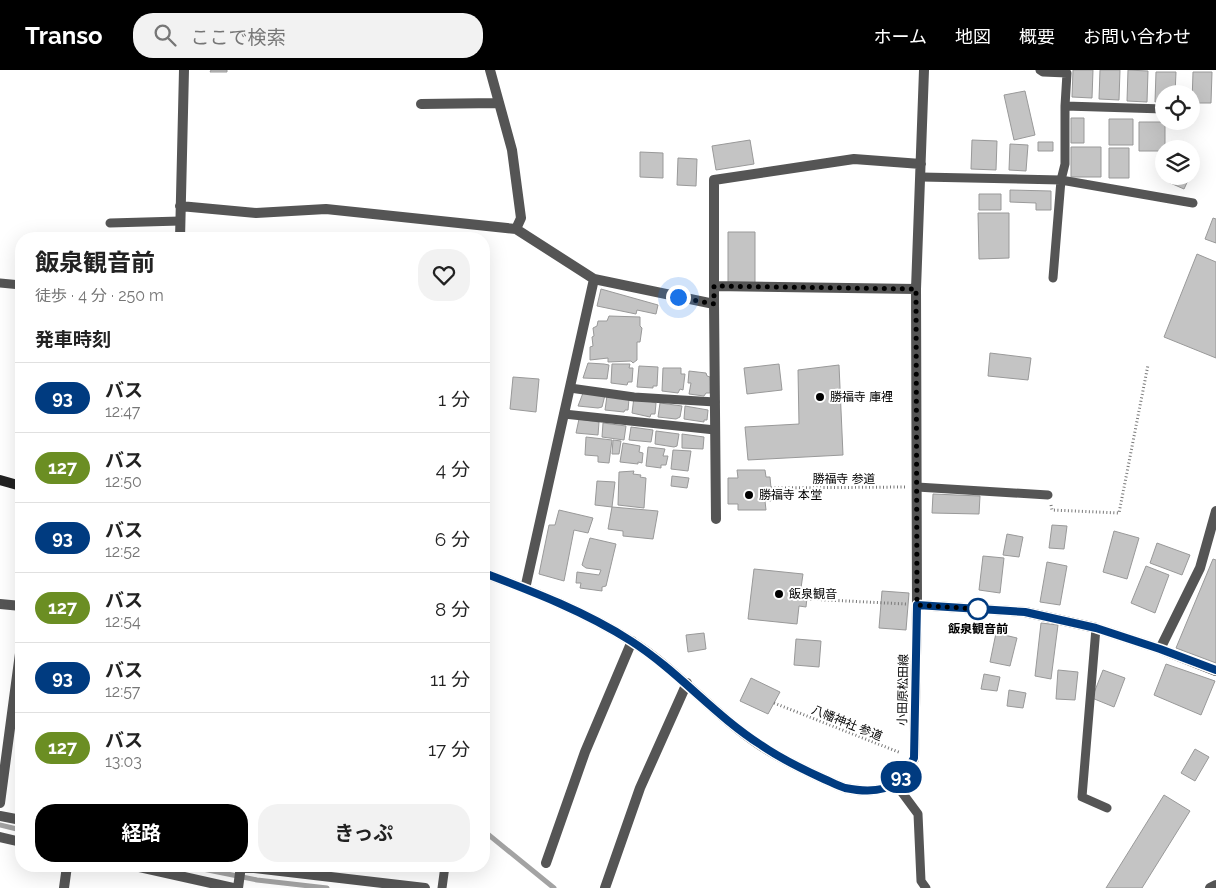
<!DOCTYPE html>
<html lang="ja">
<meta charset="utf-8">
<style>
body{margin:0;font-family:Raleway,"Noto Sans JP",sans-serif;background:#f2f2f2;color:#222;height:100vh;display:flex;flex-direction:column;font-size:19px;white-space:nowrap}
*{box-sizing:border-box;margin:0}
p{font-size:16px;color:#767676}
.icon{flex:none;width:28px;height:28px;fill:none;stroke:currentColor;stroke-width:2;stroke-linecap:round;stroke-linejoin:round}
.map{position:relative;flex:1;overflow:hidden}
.details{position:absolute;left:15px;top:162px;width:475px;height:640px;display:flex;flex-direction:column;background:#fff;border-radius:20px;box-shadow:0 5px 20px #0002}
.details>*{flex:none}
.badge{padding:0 10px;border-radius:16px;font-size:18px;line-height:32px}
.fabs{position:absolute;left:1155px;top:15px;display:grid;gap:10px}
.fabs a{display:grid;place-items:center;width:45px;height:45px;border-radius:50%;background:#fff;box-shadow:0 5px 20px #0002;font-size:25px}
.you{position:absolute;width:25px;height:25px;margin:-12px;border:4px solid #fff;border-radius:50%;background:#1a73e8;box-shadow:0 0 0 8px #1a73e833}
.map>.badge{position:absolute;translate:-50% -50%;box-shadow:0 0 0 2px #fff}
h2{padding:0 20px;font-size:19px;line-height:45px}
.round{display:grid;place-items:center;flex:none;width:52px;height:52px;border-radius:20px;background:#f2f2f2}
.summary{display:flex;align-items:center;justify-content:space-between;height:85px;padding:0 20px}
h1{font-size:24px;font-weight:700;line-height:38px}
.primary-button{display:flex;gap:10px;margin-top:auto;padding:10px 20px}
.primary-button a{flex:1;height:58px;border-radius:20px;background:#000;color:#fff;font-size:20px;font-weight:700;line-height:58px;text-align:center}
.primary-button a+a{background:#f2f2f2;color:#222}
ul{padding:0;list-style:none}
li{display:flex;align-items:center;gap:15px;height:70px;padding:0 20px;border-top:1px solid #e0e0e0}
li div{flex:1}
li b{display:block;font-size:19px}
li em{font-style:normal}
li .badge{min-width:55px;font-weight:700;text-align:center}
header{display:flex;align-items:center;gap:30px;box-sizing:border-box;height:70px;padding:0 25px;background:#000;color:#fff}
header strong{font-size:24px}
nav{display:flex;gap:28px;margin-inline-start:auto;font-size:18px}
.search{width:350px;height:45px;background:#f2f2f2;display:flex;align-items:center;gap:12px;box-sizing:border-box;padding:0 18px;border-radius:20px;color:#767676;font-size:19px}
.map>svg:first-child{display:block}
</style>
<header>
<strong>Transo</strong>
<div class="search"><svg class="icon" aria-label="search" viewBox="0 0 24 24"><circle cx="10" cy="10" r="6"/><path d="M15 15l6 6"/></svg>ここで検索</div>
<nav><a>ホーム</a><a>地図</a><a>概要</a><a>お問い合わせ</a></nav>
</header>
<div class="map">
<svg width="1216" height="818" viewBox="0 0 1216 818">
<rect width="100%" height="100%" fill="#fff"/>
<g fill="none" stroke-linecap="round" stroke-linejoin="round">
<path stroke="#a3a3a3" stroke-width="5" d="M0 755 21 760
M484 761 554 818
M188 796 257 810 327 818"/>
</g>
<path fill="#c4c4c4" stroke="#999" d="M211 0H227V2H210Z
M1073 0H1093L1092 28 1072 27Z
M1100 0H1120L1119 30 1099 29Z
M1128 0 1148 1 1147 32 1127 31Z
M1156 2H1176L1175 24H1164V32H1155Z
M1193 2H1212L1211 33H1192Z
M1025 21 1035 65 1014 70 1004 25Z
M1071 48H1084V73H1071Z
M1109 49H1133V75H1109Z
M1139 52H1165V79L1164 81H1139Z
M750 70 754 94 716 100 712 76Z
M972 70 997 71 996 100 971 99Z
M1038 72H1053V81H1038Z
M1010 74 1028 75 1026 101 1009 100Z
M1071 77H1101V107H1071Z
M1109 78H1129V108H1109Z
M640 82 663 83V108L640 107Z
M678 88 697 89 696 116 677 115Z
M1191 91 1196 93 1191 103Z
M1171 106H1190L1184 119 1168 112Z
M1010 120 1051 121V140H1036V133L1010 132Z
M979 124H1001V140H979Z
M978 143H1009V188L979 189Z
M1213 148 1216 149V173L1205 169Z
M728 162H755V213H728Z
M1197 184 1216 192V288L1164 267Z
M601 219 658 235 656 244 637 240 636 244 597 236Z
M609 246 640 247V256L642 258 640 272H637V290L633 293 631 291 608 292V288L590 290V277L593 276 592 267 594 266 593 258 597 256 598 251H607Z
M990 283 1031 288 1028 310 988 306Z
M588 293 604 294 609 295 607 309 583 308Z
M612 294H630L629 298H633L632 312H628L627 315 611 313Z
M779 294 782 320 747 324 744 298Z
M839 295 843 385 748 390 745 357 799 354 798 300Z
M639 296 658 297 657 316H653V318L637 317Z
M663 298H681V304H685L683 320 680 319 678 323 662 321Z
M689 301 706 303 707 306 710 307V323H706L704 326 689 324 691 313H688Z
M513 307 539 309 536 342 510 339Z
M583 323 605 325 602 337 598 338 578 336Z
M607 326 629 329 628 340H625L624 342 605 340Z
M634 327 656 333 655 344H651L650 347 632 343Z
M660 333 682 336 680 347 676 349 658 347Z
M685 336 708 340 707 350H704V352L684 349Z
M579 349 599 352 598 365 576 363Z
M603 353 626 356 624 370 602 367Z
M631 357 653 360 651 372 629 370Z
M656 361 679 364 677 376 674 377 655 374Z
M682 364 704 367 703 379 682 378Z
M586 367 612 370 609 393 598 392V386L585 385Z
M613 370 621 371 619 384H612Z
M623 373 640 376 639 382 643 383 642 393 638 392V394L620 392Z
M648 377 665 379 663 386H668L666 395H661V398L646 396Z
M673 380 691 381 688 401 671 399Z
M737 400H765L766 407H770L771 418V431H765L766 440H738V434H728V408H738Z
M634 401 633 404 641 405 640 407 646 408 644 438 618 435 619 402Z
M672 406 689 408 687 418 671 416Z
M597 411 615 412 612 437 595 435Z
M933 424 980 426 979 444 932 443Z
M612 437 658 441 653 469 623 466V461L608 459Z
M559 440 593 448 588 463 574 460 564 511 539 504 549 455H555Z
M1052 455 1067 456 1064 479 1049 478Z
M1114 461 1139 468 1127 509 1103 502Z
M1007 464 1023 467 1019 487 1003 485Z
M590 468 616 474 606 516 602 517V521L580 518 581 513H576L577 502 599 505 601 500 586 498 582 495Z
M1157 473 1190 485 1182 505 1150 493Z
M983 486 1004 488 1000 523 979 520Z
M1213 489 1216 490V593L1176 578Z
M1047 492 1067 496 1060 535 1040 532Z
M1146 496 1169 505 1155 543 1131 533Z
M754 499 803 504 801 518H808L806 537 799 536 797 554 748 549Z
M882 521 909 523 906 560 879 558Z
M1041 553 1058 555 1051 609 1035 606Z
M704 563 706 579 688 582 686 565Z
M996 563 1017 568 1010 596 990 592Z
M796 569 821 571 819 597 794 595Z
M1166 594 1215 611 1201 645 1154 625Z
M1058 600 1078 602 1075 630 1056 629Z
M1103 600 1125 608 1114 637 1092 628Z
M984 604 1000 607 997 621 981 619Z
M751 608 780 622 768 644 740 631Z
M1009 620 1026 623 1023 638 1007 636Z
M1195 679 1209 687 1195 711 1181 703Z
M1164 725 1190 741 1142 818H1106Z"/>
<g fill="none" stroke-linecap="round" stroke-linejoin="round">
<path stroke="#777" stroke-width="3" stroke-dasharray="1 2.5" stroke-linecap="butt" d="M771 418 905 417
M1051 435 1052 440 1119 443 1148 295
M807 529 906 534
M774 633 901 683"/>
<path stroke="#555" stroke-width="9" d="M1040 0 1043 2 1067 3 1065 36V94L1061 110 1053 208
M1065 36 1164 39
M921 107 1061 110 1193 133
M110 153 180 151
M0 213 21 215
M570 318 634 327 715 332
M564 344 715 360
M917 417 1048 425
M1096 558 1082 727 1107 738
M895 713 918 744 921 811 926 818
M442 818 445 796"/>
<path stroke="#555" stroke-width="10" d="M490 0 512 80 521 148 516 159
M421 34 498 33
M180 136 256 143 326 139 516 159 594 209 714 234V110L854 89 921 94
M180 169 184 0
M714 216 916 219
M714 234 716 449
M525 519 594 209
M0 534 21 536
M917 535 916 219 924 0
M1160 579 1200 498 1216 441
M0 733 21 576
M0 746 21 750
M0 767 21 772
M546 793 585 682 632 571
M135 796 233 818
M237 796 425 818
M64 818 67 796
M238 818 241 796
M605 818 640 718 687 613
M1210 818 1216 815"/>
<path stroke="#222" stroke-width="10" d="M0 410 21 416
M484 503C534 522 586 542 631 571 678 600 714 645 760 675 781 689 802 699 824 709 831 712 838 716 845 718 860 721 883 723 896 712 904 706 909 697 914 689L917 535 1025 542 1096 558 1160 579 1216 601"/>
</g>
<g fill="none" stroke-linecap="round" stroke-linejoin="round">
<defs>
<path id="line" d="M484 503C534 522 586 542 631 571 678 601 714 645 761 675 781 689 802 699 824 709 831 712 838 716 845 718 860 721 883 723 896 712 904 706 909 697 914 688L917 535 1025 542 1096 558 1160 579 1216 600"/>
</defs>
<use href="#line" stroke="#fff" stroke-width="11"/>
<use href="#line" stroke="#003b80" stroke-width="8"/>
<path stroke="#000" stroke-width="5" stroke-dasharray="0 9" d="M678 227 714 234V216L916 219 917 535 978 539"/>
</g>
<g fill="#000" stroke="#fff" stroke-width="2">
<circle cx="820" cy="327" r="5"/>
<circle cx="749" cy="425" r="5"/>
<circle cx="779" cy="524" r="5"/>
</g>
<circle fill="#fff" stroke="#003b80" stroke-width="2.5" cx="978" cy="539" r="10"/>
<g text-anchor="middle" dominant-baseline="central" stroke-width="4" stroke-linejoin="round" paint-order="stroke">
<g font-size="12" fill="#000" stroke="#fff" text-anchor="start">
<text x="830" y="327">勝福寺 庫裡</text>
<text x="759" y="425">勝福寺 本堂</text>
<text x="789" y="524">飯泉観音</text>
</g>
<g font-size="12" fill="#000" stroke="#fff">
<text x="844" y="409">勝福寺 参道</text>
<text transform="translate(903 620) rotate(-89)">小田原松田線</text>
<text transform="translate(847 653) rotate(22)">八幡神社 参道</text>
</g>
<g font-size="12" font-weight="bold" fill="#000" stroke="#fff">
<text x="978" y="559">飯泉観音前</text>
</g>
</g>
</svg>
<div class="fabs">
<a><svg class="icon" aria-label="locate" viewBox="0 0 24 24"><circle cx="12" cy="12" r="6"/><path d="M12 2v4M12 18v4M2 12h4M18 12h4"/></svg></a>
<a><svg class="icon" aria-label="layers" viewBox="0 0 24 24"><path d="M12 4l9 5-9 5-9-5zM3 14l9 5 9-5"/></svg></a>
</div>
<div class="you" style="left:678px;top:227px"></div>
<b class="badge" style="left:901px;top:707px;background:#003b80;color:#fff">93</b>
<section class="details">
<div class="summary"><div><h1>飯泉観音前</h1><p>徒歩 · 4 分 · 250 m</p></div><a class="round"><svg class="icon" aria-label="heart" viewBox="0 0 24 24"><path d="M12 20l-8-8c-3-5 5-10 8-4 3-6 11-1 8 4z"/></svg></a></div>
<h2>発車時刻</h2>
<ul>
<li><span class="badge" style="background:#003b80;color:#fff">93</span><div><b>バス</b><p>12:47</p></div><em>1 分</em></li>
<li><span class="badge" style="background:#6b8e23;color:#fff">127</span><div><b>バス</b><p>12:50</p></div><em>4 分</em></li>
<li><span class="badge" style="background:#003b80;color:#fff">93</span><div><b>バス</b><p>12:52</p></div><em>6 分</em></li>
<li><span class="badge" style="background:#6b8e23;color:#fff">127</span><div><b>バス</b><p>12:54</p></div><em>8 分</em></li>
<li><span class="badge" style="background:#003b80;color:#fff">93</span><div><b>バス</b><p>12:57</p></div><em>11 分</em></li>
<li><span class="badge" style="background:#6b8e23;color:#fff">127</span><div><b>バス</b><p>13:03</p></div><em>17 分</em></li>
</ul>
<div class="primary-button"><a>経路</a><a>きっぷ</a></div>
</section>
</div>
